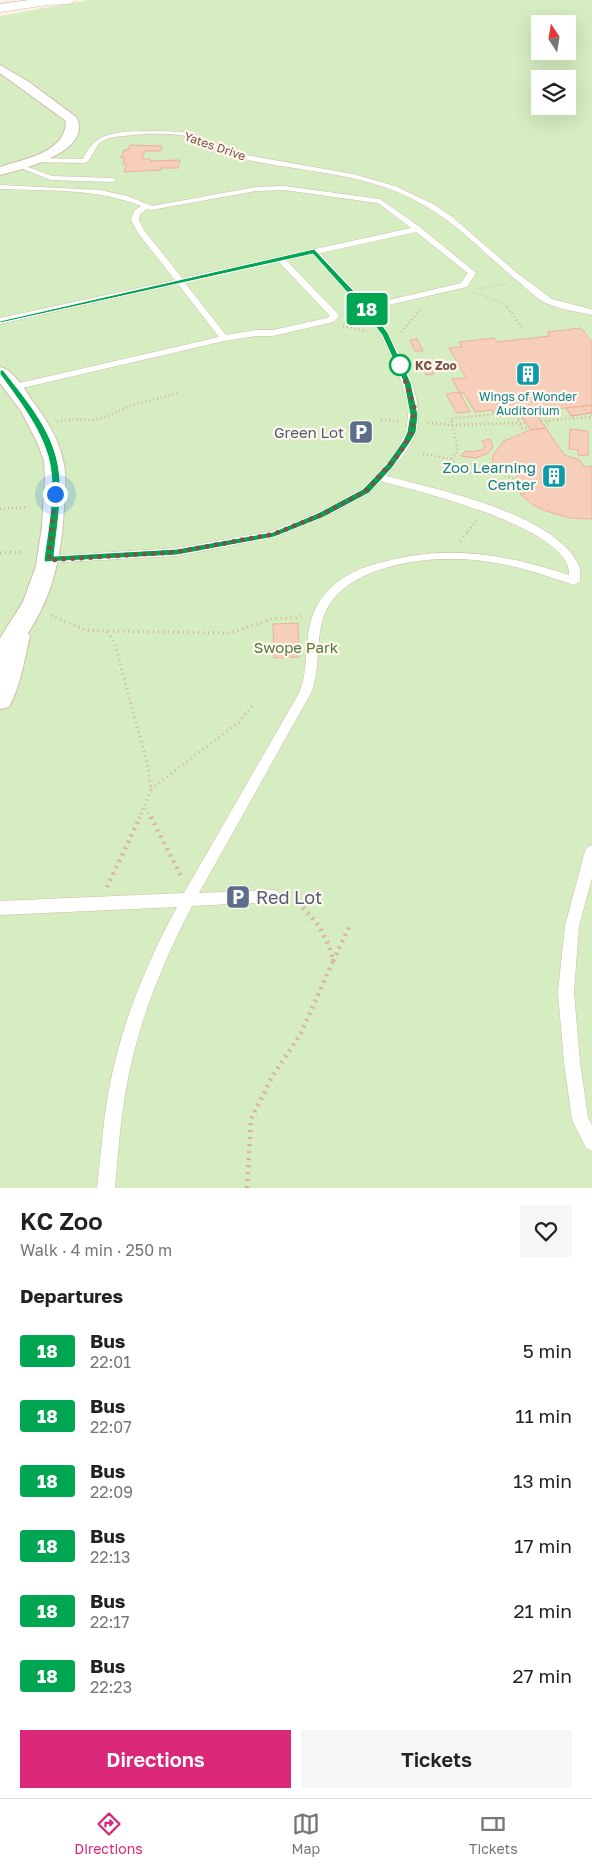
<!DOCTYPE html>
<meta charset="utf-8">
<style>
body{margin:0;font-family:"Golos Text",sans-serif;background:#f6f6f6;color:#222;height:100vh;display:flex;flex-direction:column;font-size:19px;white-space:nowrap}
*{box-sizing:border-box;margin:0}
p{font-size:16px;color:#767676}
.icon{flex:none;width:28px;height:28px;fill:none;stroke:currentColor;stroke-width:2;stroke-linecap:round;stroke-linejoin:round}
.map{position:relative;height:1188px;overflow:hidden}
.side{display:flex;flex-direction:column;background:#fff;flex:1}
.side>*{flex:none}
.badge{padding:0 10px;border-radius:4px;font-size:18px;line-height:32px}
.needle{width:32px;rotate:348deg}
.tools{position:absolute;left:531px;top:15px;display:grid;gap:10px}
.tools a{display:grid;place-items:center;width:45px;height:45px;border-radius:0px;background:#fff;box-shadow:0 5px 20px #0002;font-size:25px}
.you{position:absolute;width:25px;height:25px;margin:-12px;border:4px solid #fff;border-radius:50%;background:#1a73e8;box-shadow:0 0 0 8px #1a73e833}
.map>.badge{position:absolute;translate:-50% -50%;box-shadow:0 0 0 2px #fff}
h2{padding:0 20px;font-size:19px;line-height:45px}
.round{display:grid;place-items:center;flex:none;width:52px;height:52px;border-radius:0px;background:#f6f6f6}
.summary{display:flex;align-items:center;justify-content:space-between;height:85px;padding:0 20px}
h1{font-size:24px;font-weight:600;line-height:38px}
.button{display:flex;gap:10px;margin-top:auto;padding:10px 20px}
.button a{flex:1;height:58px;border-radius:0px;background:#db2777;color:#fff;font-size:20px;font-weight:600;line-height:58px;text-align:center}
.button a+a{background:#f6f6f6;color:#222}
ul{padding:0;list-style:none}
li{display:flex;align-items:center;gap:15px;height:65px;padding:0 20px}
li div{flex:1}
li b{display:block;font-size:19px}
li em{font-style:normal}
li .badge{min-width:55px;font-weight:700;text-align:center}
.tabs{display:flex;justify-content:space-around;align-items:center;height:70px;border-top:1px solid #e0e0e0;background:#fff;font-size:14px;color:#767676}
.tabs a{display:grid;justify-items:center;gap:2px}
.tabs .active{color:#db2777}
.map>svg:first-child{display:block}
</style>
<div class="map">
<svg width="592" height="1188" viewBox="0 0 592 1188">
<rect width="100%" height="100%" fill="#fef2e4"/>
<path fill="#d5edc0" fill-rule="evenodd" d="M89 0H592V1188H0V16ZM540 24H568V51H540ZM540 79H568V106H540Z"/>
<path fill="#f6ceb9" stroke="#eab397" d="M130 145 162 146 161 151H145L142 159H150V161L180 160 178 168H161V170L124 172 127 164H123L125 158H121L124 150H128Z
M581 328 592 342V413L571 416 566 408 496 417 492 410 475 412 464 393H460L452 379 466 378 449 348 462 347 459 342 494 338 497 342 550 336 547 332Z
M417 339 423 351H415L410 340Z
M421 362H429L434 374 426 375Z
M459 392 460 393 470 412 457 413 446 394Z
M592 405V413L571 416 566 408Z
M536 412 541 421 546 428 531 430 520 414Z
M546 428 564 455 580 460 584 467 592 466V519L570 518 543 510 533 505 520 494 525 493 514 472H509L508 468 492 467 493 455 504 441 530 430Z
M570 429 588 431V456L578 455V450L569 449Z
M490 439 493 446 489 453 476 458 461 456 465 451 472 452 481 450 485 447 482 441Z
M298 623 299 657 274 658 273 624Z"/>
<g fill="none" stroke-linecap="round" stroke-linejoin="round">
<defs>
<path id="service" d="M157 131 186 132 246 155 353 174 395 186 433 204 451 216 517 273 552 299 590 309 592 310V315C579 312 560 309 548 304 537 299 527 289 518 281 488 257 461 227 427 207 374 174 313 173 253 161 232 157 214 145 193 138 173 131 132 134 110 138 92 142 96 157 85 163L32 162 29 160 32 158 83 159C97 127 127 132 157 131Z
M16 164H20L52 176 113 178 116 180 113 182 51 180 16 166Z
M0 185 100 190 127 196 152 206 256 187 284 186 380 199 420 227 476 273 467 287 371 309C393 339 427 393 416 432 411 448 397 463 386 476 436 489 557 514 579 566 581 570 580 576 580 581L574 585C558 580 543 574 527 570 477 556 425 554 376 571 355 579 336 590 326 611 314 637 322 666 311 693L199 893 273 890 278 891 280 896 278 901 273 902 192 906C162 964 137 1025 126 1089 120 1122 118 1155 115 1188H97C101 1155 103 1122 109 1089 121 1025 146 964 177 907L0 915V901L184 893 299 693C311 665 302 635 316 608 330 581 354 569 383 562 448 544 505 554 569 575 573 528 417 491 381 481L370 493 325 517 274 537 177 556 45 563 44 560 45 557 49 556 177 548 272 531 317 513 362 489 386 464 395 453 406 432 409 407 402 383 382 335 363 310 313 254 286 260 338 314 339 316 333 322 273 336H256L224 341 14 390 11 389V385L219 337 178 284 0 324V318L175 280 138 233 131 220 134 211 141 206C97 188 47 191 0 189ZM284 190 378 203 411 228 182 278 144 230 139 220 140 214 147 209 151 210 256 191ZM416 232 468 273 461 283 368 305 320 253ZM279 262 330 316 327 318 273 330H256L226 335 185 283Z
M592 845V878L579 926 574 992 580 1062 588 1118 592 1125V1151L586 1148 572 1120 564 1062 558 992 565 926 585 851 587 847Z"/>
<path id="minor" d="M0 65 29 82 76 117C95 151 21 170 0 175V167C24 159 66 153 66 121L0 73Z
M0 367C13 370 24 388 31 399 45 417 58 437 63 460 67 475 65 491 64 506 62 552 54 594 28 633L30 636C24 660 21 685 9 707L0 709V638L23 602 36 566 42 526 45 479 44 461 38 444 21 411 0 383Z"/>
<path id="secondary" d="M30 0H76L70 4 48 5 0 12V4Z"/>
</defs>
<use href="#service" stroke="#d3bbab" stroke-width="1"/>
<use href="#minor" stroke="#d3bbab" stroke-width="2"/>
<use href="#secondary" stroke="#d6bba8" stroke-width="1"/>
<path stroke="#dbb19b" stroke-width="2" stroke-dasharray="0.5 2.5" stroke-linecap="butt" d="M478 289 506 284
M473 292 504 303 508 308"/>
<path stroke="#dbb19b" stroke-width="2.5" stroke-dasharray="1 3" stroke-linecap="butt" d="M507 307 523 328
M343 326 367 331
M401 332 422 308
M583 406 591 417
M539 416 544 415 549 424 544 425
M523 418 517 419 522 428 529 427
M381 420 398 421
M541 421 592 417
M57 422 74 419 93 420 108 416 129 406 178 393
M428 423 452 425 526 423
M423 454 451 459 460 469 468 473H497L518 480
M451 459 458 451 451 419 494 414
M0 509 28 507
M468 531 478 519"/>
<path stroke="#dbb19b" stroke-width="3" stroke-dasharray="1 4" stroke-linecap="butt" d="M460 541 469 530
M0 553 21 552
M51 615 85 630 107 631 115 645 147 763 151 789 139 819
M108 631 230 633 272 619 295 618 304 615
M151 789 239 722 253 705
M146 808 151 819"/>
<path stroke="#dbb19b" stroke-width="4.5" stroke-dasharray="2 5" stroke-linecap="butt" d="M151 817 182 878
M107 887 140 817
M333 961 350 925
M247 1188 251 1119 272 1077 301 1033 333 961 329 946 319 926 299 903"/>
<use href="#service" fill="#fff" fill-rule="evenodd"/>
<use href="#minor" fill="#fff" fill-rule="evenodd"/>
<use href="#secondary" fill="#fff" fill-rule="evenodd"/>
</g>
<path fill="#00a651" stroke="#fff" d="M314 249 368 306 388 333 411 383 418 415 416 432 411 441 392 468 369 493 324 517 274 537 177 555 45 562 44 560C48 527 57 488 48 456 39 425 17 398 0 374V370H3C23 396 47 423 56 456 65 487 57 524 54 556L177 549 273 532 318 513 363 489 386 465 403 441 407 432 410 415 404 383 382 335 363 310 313 254 0 323V321Z"/>
<g fill="none" stroke-linecap="round" stroke-linejoin="round">
<path stroke="#795647" stroke-width="5" stroke-dasharray="0 9" d="M55 494 49 560 177 552 274 534 321 515 366 491 399 454 412 432 414 407 400 365"/>
</g>
<defs>
<symbol id="building-square" viewBox="-11 -11 22 22"><rect x="-9" y="-9" width="18" height="18" rx="4" fill="#0f9aa8" stroke="#fff6ec"/><path d="M-4-6H4V6H1V3H-1V6H-4ZM-2.5-4.3h1.7v1.8h-1.7ZM.8-4.3h1.7v1.8H.8ZM-2.5-1h1.7V.8h-1.7ZM.8-1h1.7V.8H.8Z" fill="#fff"/></symbol>
<symbol id="parking-square" viewBox="-11 -11 22 22"><rect x="-9" y="-9" width="18" height="18" rx="4" fill="#5c6f8a" stroke="#fff6ec"/><path d="M-3.5-5.5H1a3.5 3.5 0 0 1 0 7H-1V5.5H-3.5ZM-1-3.4V-.6H.8a1.4 1.4 0 0 0 0-2.8Z" fill="#fff"/></symbol>
</defs>
<g fill-rule="evenodd">
<use href="#building-square" x="514" y="360" width="28" height="28"/>
<use href="#parking-square" x="347" y="418" width="28" height="28"/>
<use href="#building-square" x="540" y="462" width="28" height="28"/>
<use href="#parking-square" x="224" y="883" width="28" height="28"/>
</g>
<circle fill="#fff" stroke="#00a651" stroke-width="2.5" cx="400" cy="365" r="10"/>
<g text-anchor="middle" dominant-baseline="central" stroke-width="4.5" stroke-linejoin="round" paint-order="stroke">
<g font-size="12" fill="#795647" stroke="#fff6ec">
<text transform="translate(215 146) rotate(19)">Yates Drive</text>
</g>
<g font-size="12" font-weight="bold" fill="#795647" stroke="#fff6ec" text-anchor="start">
<text x="415" y="365">KC Zoo</text>
</g>
<g font-size="12" fill="#0d838f" stroke="#fff6ec">
<text x="528" y="396">Wings of Wonder<tspan x="528" dy="14">Auditorium</tspan></text>
</g>
<g font-size="15" fill="#4e5e75" stroke="#fff6ec" text-anchor="end">
<text x="344" y="432">Green Lot</text>
</g>
<g font-size="15" fill="#0d838f" stroke="#fff6ec" text-anchor="end">
<text x="536" y="467">Zoo Learning<tspan x="536" dy="17">Center</tspan></text>
</g>
<g font-size="15" fill="#517a3b" stroke="#fff6ec">
<text x="296" y="647">Swope Park</text>
</g>
<g font-size="18" fill="#4e5e75" stroke="#fff6ec" text-anchor="start">
<text x="256" y="897">Red Lot</text>
</g>
</g>
</svg>
<div class="tools">
<a><svg class="needle" viewBox="-14 -14 28 28"><path d="M0-13l5 13h-10z" fill="#e53935"/><path d="M0 13l5-13h-10z" fill="#767676"/></svg></a>
<a><svg class="icon" aria-label="layers" viewBox="0 0 24 24"><path d="M12 4l9 5-9 5-9-5zM3 14l9 5 9-5"/></svg></a>
</div>
<div class="you" style="left:55px;top:494px"></div>
<b class="badge" style="left:367px;top:309px;background:#00a651;color:#fff">18</b>
</div>
<section class="side">
<div class="summary"><div><h1>KC Zoo</h1><p>Walk · 4 min · 250 m</p></div><a class="round"><svg class="icon" aria-label="heart" viewBox="0 0 24 24"><path d="M12 20l-8-8c-3-5 5-10 8-4 3-6 11-1 8 4z"/></svg></a></div>
<h2>Departures</h2>
<ul>
<li><span class="badge" style="background:#00a651;color:#fff">18</span><div><b>Bus</b><p>22:01</p></div><em>5 min</em></li>
<li><span class="badge" style="background:#00a651;color:#fff">18</span><div><b>Bus</b><p>22:07</p></div><em>11 min</em></li>
<li><span class="badge" style="background:#00a651;color:#fff">18</span><div><b>Bus</b><p>22:09</p></div><em>13 min</em></li>
<li><span class="badge" style="background:#00a651;color:#fff">18</span><div><b>Bus</b><p>22:13</p></div><em>17 min</em></li>
<li><span class="badge" style="background:#00a651;color:#fff">18</span><div><b>Bus</b><p>22:17</p></div><em>21 min</em></li>
<li><span class="badge" style="background:#00a651;color:#fff">18</span><div><b>Bus</b><p>22:23</p></div><em>27 min</em></li>
</ul>
<div class="button"><a>Directions</a><a>Tickets</a></div>
</section>
<nav class="tabs">
<a class="active"><svg class="icon" aria-label="directions" viewBox="0 0 24 24"><path d="M12 3l9 9-9 9-9-9zM9 14v-3h6M13 9l2 2-2 2"/></svg>Directions</a>
<a><svg class="icon" aria-label="map" viewBox="0 0 24 24"><path d="M3 6l6-2 6 2 6-2v14l-6 2-6-2-6 2zM9 4v14M15 6v14"/></svg>Map</a>
<a><svg class="icon" aria-label="tickets" viewBox="0 0 24 24"><path d="M3 7h18v10H3zM15 7v10"/></svg>Tickets</a>
</nav>
